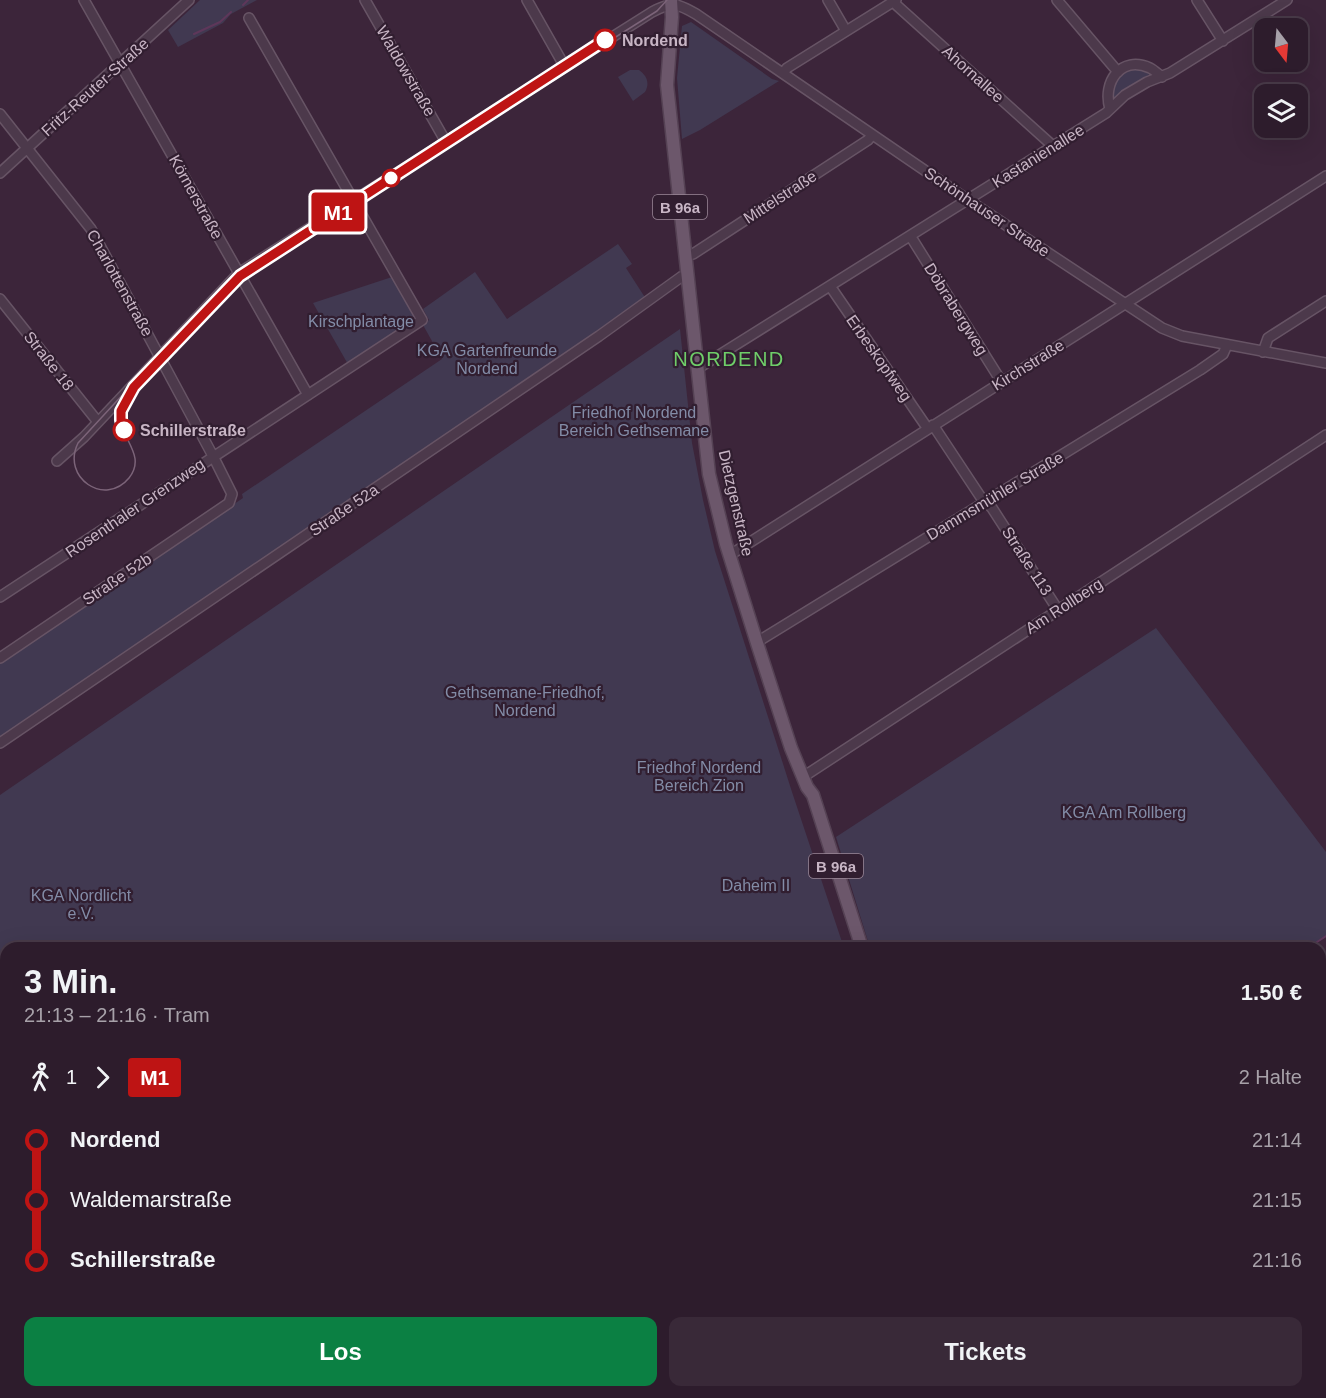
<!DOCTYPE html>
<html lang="de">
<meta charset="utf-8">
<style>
body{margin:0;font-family:Arial,sans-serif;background:#392938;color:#f1f3f6;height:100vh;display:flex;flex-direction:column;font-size:22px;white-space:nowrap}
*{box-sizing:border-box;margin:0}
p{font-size:20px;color:#a7a1a9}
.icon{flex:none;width:33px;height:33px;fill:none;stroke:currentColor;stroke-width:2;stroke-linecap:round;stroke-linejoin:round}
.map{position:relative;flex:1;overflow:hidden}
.sheet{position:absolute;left:0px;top:942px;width:1326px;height:456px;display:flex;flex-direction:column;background:#2d1c2c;border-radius:18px 18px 0 0;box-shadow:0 6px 24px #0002,0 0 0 2px #483a48}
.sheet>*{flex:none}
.badge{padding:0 12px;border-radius:4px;font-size:21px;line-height:39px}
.needle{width:39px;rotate:164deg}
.fabs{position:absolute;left:1254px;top:18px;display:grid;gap:12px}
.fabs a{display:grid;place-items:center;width:54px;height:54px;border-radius:12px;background:#2d1c2c;box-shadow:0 6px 24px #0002,0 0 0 2px #483a48;font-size:30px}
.map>.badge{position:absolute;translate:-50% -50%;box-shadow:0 0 0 3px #fff}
.legs{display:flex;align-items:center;gap:9px;height:66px;padding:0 24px;font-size:20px}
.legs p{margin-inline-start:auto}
.headline{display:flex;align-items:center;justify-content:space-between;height:102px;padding:0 24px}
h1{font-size:33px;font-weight:800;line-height:45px}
.button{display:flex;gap:12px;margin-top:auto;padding:12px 24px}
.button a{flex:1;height:69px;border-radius:12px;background:#0b8043;color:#fff;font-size:24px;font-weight:800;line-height:69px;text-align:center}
.button a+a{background:#392938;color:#f1f3f6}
ul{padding:0 24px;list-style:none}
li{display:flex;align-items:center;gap:21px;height:60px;font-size:22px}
li i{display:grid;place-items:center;width:9px;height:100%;margin:0 8px;background:currentColor}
li i::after{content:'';width:15px;height:15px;margin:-8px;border:4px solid;border-radius:50%;background:#2d1c2c}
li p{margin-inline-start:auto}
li:first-child i{background:linear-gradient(#0000 50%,currentColor 0)}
li:last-child i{background:linear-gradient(currentColor 50%,#0000 0)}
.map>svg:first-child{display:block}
</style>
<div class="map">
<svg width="1326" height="1398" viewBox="0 0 1326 1398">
<rect width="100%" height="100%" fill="#3c253a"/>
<path fill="#413951" d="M200 0H257L231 14 223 23 178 47 168 30Z
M691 22 772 79 779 81 700 130 682 139 677 78 682 26Z
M1139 69 1150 74 1114 98C1110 80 1123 71 1139 69Z
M630 70H639C647 76 650 83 645 92L633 101 618 77Z
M618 244 632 264 626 268 646 299 0 743V662L243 498 242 494 442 359 423 325 429 320 423 309 475 272 507 319Z
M392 277 416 320 349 366 313 303Z
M680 329 692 443 703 500 715 551 792 792 844 948H6V1392H292L283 1398H0V795Z
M1156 628 1326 852V937L1308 948H870L836 837Z
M1326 1197V1259L1320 1264V1201Z
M1326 1345V1398H1121V1392H1320V1346Z"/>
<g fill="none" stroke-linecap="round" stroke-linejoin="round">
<path stroke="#5e375a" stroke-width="2" d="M243 5 248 0
M194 34 220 22 231 12
M1317 942 1326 936
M1308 948 1314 944
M1320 1234 1326 1229"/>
<defs>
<path id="minor" d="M84 0 308 395
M365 0 446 142
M527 0 565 67
M828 0 846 31
M1057 0 1118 72
M1197 0 1223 41
M893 2 1053 146
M783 73 787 68 896 0
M1110 109C1102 82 1121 55 1150 68 1154 70 1158 74 1162 77
M0 114 91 229 213 456 232 494 229 503 0 658
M0 173 189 0
M911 237 1001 381
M685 255 693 254 868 140 872 135
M830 286 928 429
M0 299 98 422
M1263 352 1268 338 1326 301
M697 369 1106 113 1125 95 1147 82 1170 73 1287 0
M933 425 980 496 992 508 1058 610
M57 461 84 437 234 278 245 269 652 12C672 1 677 3 696 14L968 200 1162 328 1182 336 1326 363
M730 555 1326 176
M0 597 422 320 249 18
M757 642 1200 370 1223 354 1227 345
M0 743 599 336 681 277 688 276
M803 777 1326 435"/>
<path id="major" d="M671 0 672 17 667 85 709 474 726 544 757 643 791 748 807 787 813 795 862 948
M1021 1392 1025 1398
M1032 1392 1036 1398"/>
</defs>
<use href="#minor" stroke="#675465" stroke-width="12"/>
<use href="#major" stroke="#554254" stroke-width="15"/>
<use href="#minor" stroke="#4c394b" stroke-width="9"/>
<use href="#major" stroke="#6c576b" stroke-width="12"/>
<path stroke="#7c6479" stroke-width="1.5" d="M185 332 163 351 78 443C61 478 105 507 129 478 148 454 117 437 121 413 123 400 132 390 139 381L240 276 257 263 657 11 667 0"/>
</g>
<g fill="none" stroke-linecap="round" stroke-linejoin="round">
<defs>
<path id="line-1" d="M124 430 121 420V411L134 387 240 276 605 40"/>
</defs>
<use href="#line-1" stroke="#fff" stroke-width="14"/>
<use href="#line-1" stroke="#be1414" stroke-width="9"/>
</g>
<g fill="#fff" stroke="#be1414" stroke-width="3">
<circle cx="605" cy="40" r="10"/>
<circle cx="391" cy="178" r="8"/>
<circle cx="124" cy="430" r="10"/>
</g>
<g text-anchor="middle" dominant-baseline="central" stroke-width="4.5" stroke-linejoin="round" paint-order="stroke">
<g fill="#311e30" stroke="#9b8898" stroke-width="1.5">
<rect x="653" y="195" width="54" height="24" rx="4.5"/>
<rect x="809" y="854" width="54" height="24" rx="4.5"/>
</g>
<g font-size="15" font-weight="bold" fill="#c8b5c5">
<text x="680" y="207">B 96a</text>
<text x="836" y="866">B 96a</text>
</g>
<g font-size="16" font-weight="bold" fill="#c8b5c5" stroke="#311e30" text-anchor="start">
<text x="622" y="40">Nordend</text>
<text x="140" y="430">Schillerstraße</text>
</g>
<g font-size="16" fill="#c8b5c5" stroke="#311e30">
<text transform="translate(406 71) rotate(60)">Waldowstraße</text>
<text transform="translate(973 74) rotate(42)">Ahornallee</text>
<text transform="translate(95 87) rotate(-42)">Fritz-Reuter-Straße</text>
<text transform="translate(1038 156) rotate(-32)">Kastanienallee</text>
<text transform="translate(196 197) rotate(61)">Körnerstraße</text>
<text transform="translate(780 197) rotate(-33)">Mittelstraße</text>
<text transform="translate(987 212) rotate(34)">Schönhauser Straße</text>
<text transform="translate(120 283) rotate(61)">Charlottenstraße</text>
<text transform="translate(956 309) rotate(58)">Döbrabergweg</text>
<text transform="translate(879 358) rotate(55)">Erbeskopfweg</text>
<text transform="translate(49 361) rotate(52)">Straße 18</text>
<text transform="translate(1028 365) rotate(-32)">Kirchstraße</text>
<text transform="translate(995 496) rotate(-31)">Dammsmühler Straße</text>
<text transform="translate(736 503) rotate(77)">Dietzgenstraße</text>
<text transform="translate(135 508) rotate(-34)">Rosenthaler Grenzweg</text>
<text transform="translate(344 510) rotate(-34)">Straße 52a</text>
<text transform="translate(1027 561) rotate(57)">Straße 113</text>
<text transform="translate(117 579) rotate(-34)">Straße 52b</text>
<text transform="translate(1064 606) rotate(-33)">Am Rollberg</text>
</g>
<g font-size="16" fill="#838ca7" stroke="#311e30">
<text x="361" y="321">Kirschplantage</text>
<text x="487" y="350">KGA Gartenfreunde<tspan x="487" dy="18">Nordend</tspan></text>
<text x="634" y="412">Friedhof Nordend<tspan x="634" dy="18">Bereich Gethsemane</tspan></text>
<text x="525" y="692">Gethsemane-Friedhof,<tspan x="525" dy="18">Nordend</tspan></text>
<text x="699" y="767">Friedhof Nordend<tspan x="699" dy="18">Bereich Zion</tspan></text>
<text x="1124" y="812">KGA Am Rollberg</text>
<text x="756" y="885">Daheim II</text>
<text x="81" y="895">KGA Nordlicht<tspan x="81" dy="18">e.V.</tspan></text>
</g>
<g font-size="20" letter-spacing="1.5" fill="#6fce69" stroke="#311e30">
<text x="729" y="359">NORDEND</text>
</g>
</g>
</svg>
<div class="fabs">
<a><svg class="needle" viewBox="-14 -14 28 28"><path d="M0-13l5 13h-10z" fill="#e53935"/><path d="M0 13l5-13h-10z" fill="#a7a1a9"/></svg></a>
<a><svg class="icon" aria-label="layers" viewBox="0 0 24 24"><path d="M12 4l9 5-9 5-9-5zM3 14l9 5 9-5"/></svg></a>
</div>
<b class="badge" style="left:338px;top:212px;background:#be1414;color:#fff">M1</b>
<section class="sheet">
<div class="headline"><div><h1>3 Min.</h1><p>21:13 – 21:16 · Tram</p></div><b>1.50 €</b></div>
<div class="legs"><svg class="icon" aria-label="walk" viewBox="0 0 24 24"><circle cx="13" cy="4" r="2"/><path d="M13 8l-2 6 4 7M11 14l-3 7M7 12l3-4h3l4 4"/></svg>1<svg class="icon" aria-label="forward" viewBox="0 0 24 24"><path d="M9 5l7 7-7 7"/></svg><b class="badge" style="background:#be1414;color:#fff">M1</b><p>2 Halte</p></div>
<ul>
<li><i style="color:#be1414"></i><b>Nordend</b><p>21:14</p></li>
<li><i style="color:#be1414"></i><span>Waldemarstraße</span><p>21:15</p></li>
<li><i style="color:#be1414"></i><b>Schillerstraße</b><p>21:16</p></li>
</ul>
<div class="button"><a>Los</a><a>Tickets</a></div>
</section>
</div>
